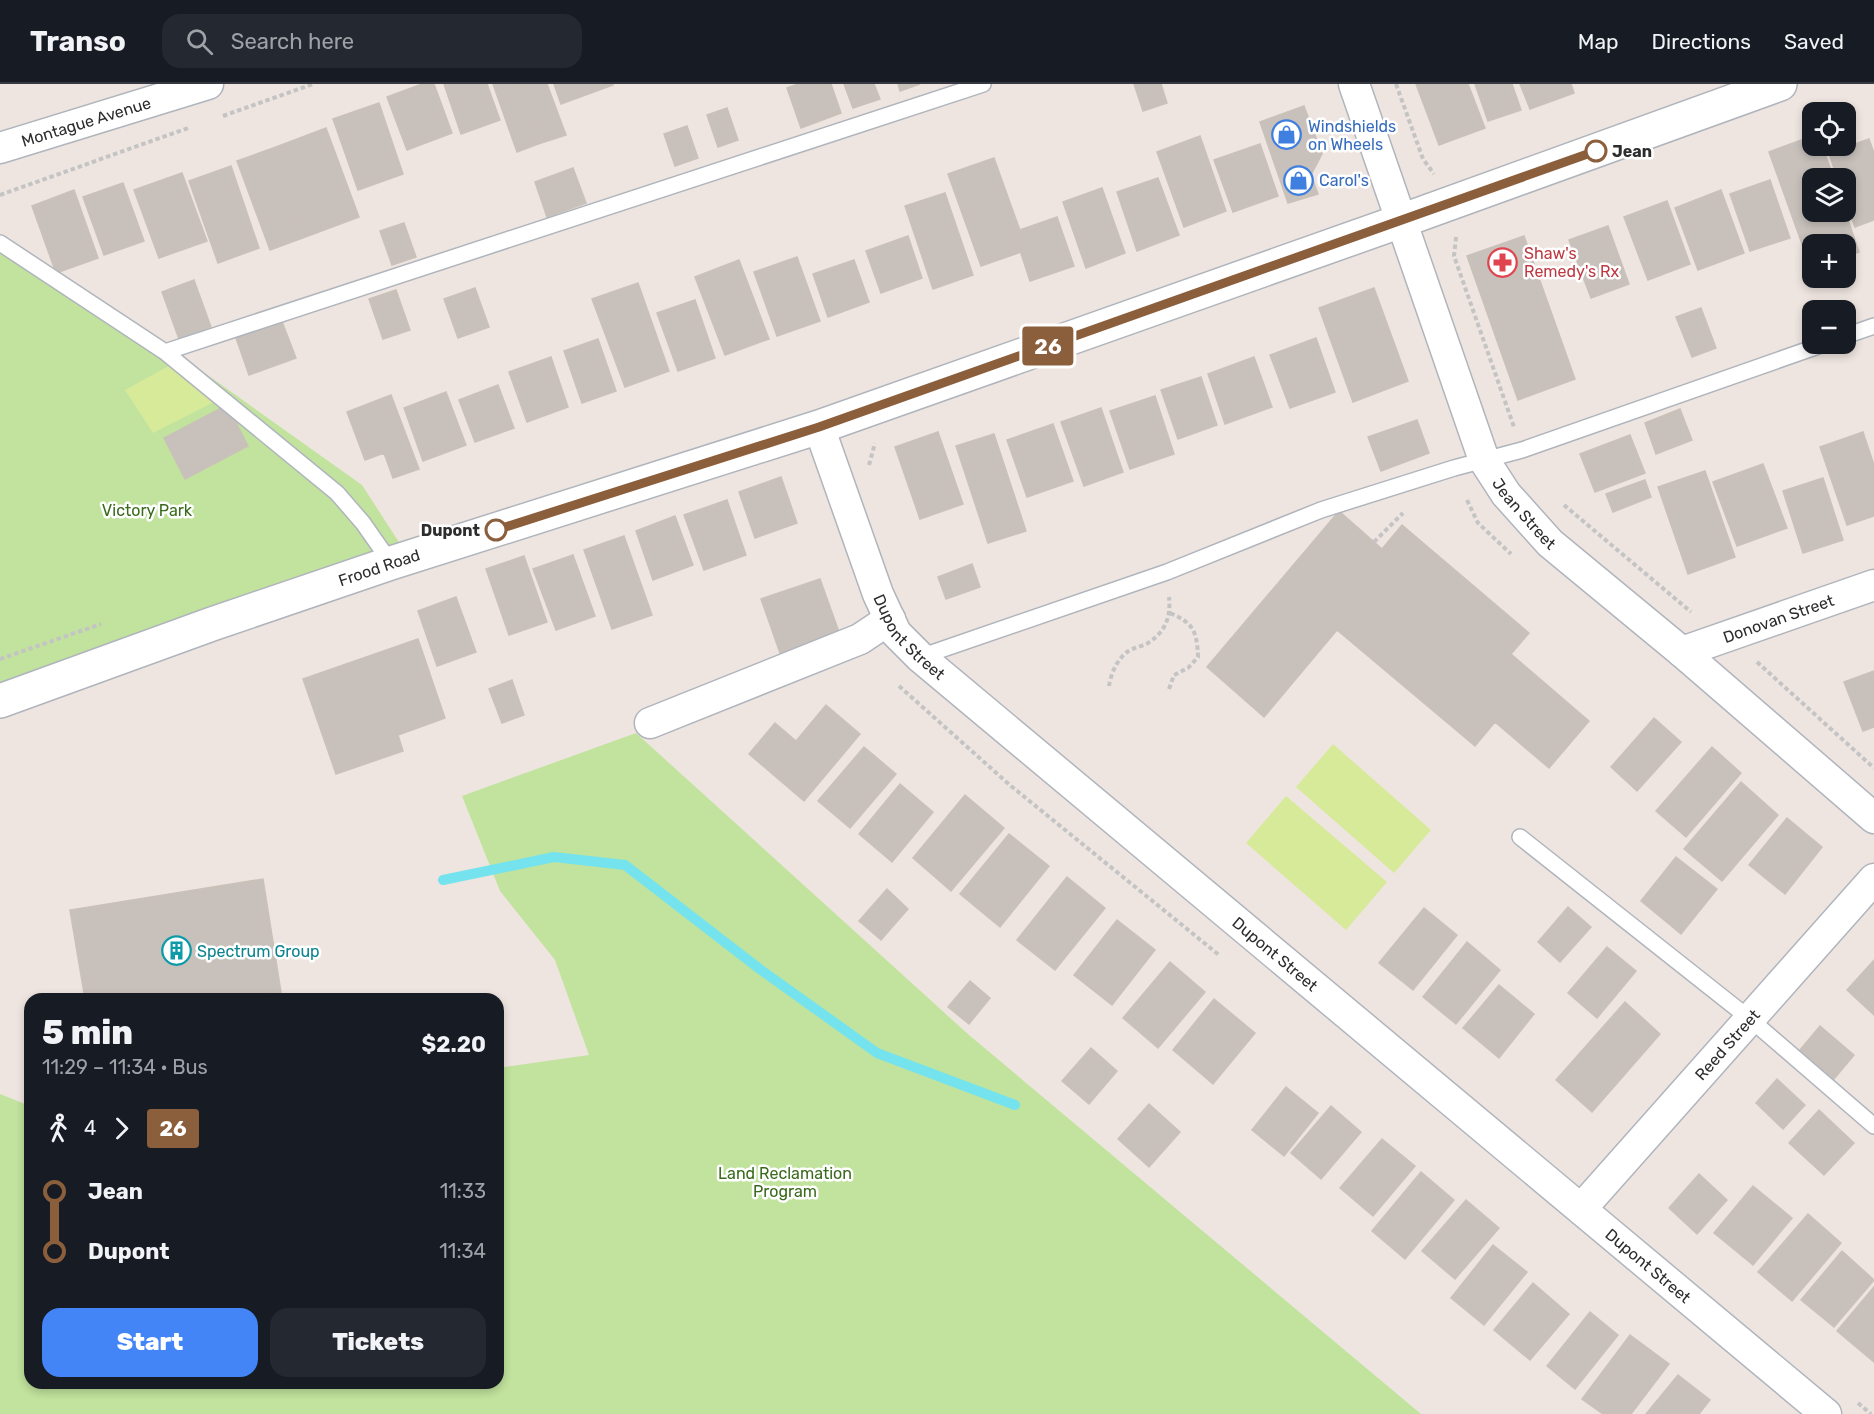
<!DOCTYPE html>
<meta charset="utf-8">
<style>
body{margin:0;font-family:Rubik,sans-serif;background:#242831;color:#f1f3f6;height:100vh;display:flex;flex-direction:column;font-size:22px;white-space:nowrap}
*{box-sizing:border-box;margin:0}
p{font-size:20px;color:#9ea1a6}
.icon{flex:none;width:33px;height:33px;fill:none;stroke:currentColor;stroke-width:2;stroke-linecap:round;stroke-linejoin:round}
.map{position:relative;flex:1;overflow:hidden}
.sheet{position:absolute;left:24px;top:909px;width:480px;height:396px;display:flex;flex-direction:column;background:#171b24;border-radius:18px;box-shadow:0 3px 9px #0003}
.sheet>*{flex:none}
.badge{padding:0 12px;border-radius:4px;font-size:21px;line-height:39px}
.buttons{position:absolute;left:1802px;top:18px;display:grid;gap:12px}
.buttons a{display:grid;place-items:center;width:54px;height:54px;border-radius:12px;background:#171b24;box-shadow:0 3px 9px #0003;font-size:30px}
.map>.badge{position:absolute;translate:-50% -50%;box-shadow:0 0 0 3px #fff}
.legs{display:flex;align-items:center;gap:9px;height:66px;padding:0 18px;font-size:20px}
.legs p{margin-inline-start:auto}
.head{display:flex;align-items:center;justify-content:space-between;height:102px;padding:0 18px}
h1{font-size:33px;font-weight:800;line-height:45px}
.button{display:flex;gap:12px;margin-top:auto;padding:12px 18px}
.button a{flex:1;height:69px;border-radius:18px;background:#4384f7;color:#fff;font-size:24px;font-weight:800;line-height:69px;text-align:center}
.button a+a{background:#242831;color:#f1f3f6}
ul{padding:0 18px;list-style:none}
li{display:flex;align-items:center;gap:21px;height:60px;font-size:22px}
li i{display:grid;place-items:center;width:9px;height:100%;margin:0 8px;background:currentColor}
li i::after{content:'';width:15px;height:15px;margin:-8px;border:4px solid;border-radius:50%;background:#171b24}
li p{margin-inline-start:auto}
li:first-child i{background:linear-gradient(#0000 50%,currentColor 0)}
li:last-child i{background:linear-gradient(currentColor 50%,#0000 0)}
header{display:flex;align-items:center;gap:36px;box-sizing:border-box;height:84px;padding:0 30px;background:#171b24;border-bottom:2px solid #363941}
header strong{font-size:28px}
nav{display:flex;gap:33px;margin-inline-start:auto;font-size:21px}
.search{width:420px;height:54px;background:#242831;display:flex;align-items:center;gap:15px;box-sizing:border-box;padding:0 21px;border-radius:18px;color:#9ea1a6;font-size:22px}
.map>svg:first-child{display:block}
</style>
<header>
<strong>Transo</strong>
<div class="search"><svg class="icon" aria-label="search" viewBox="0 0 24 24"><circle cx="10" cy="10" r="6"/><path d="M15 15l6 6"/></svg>Search here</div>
<nav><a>Map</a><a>Directions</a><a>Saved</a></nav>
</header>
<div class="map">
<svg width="1874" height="1330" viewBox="0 0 1874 1330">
<rect width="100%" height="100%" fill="#eee5e0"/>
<path fill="#c1e39d" d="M0 155 168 263 362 401 417 486 0 633Z
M636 649 969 951 1421 1330H0V1010L30 1022V1299H498V984L589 971 555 876 500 807 462 712Z"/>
<path fill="#d6ea99" d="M174 279 214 318 153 349 125 306Z
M1333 660 1431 746 1394 789 1296 703Z
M1286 712 1387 798 1346 846 1246 759Z"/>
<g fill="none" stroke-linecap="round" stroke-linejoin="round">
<path stroke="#75e3ed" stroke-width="10" d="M443 796 554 773 625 781 761 886 877 969 1015 1021"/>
</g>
<path fill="#c7c0bb" stroke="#cac1b9" stroke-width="1.5" d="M422 0H434L452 49 407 66 387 13Z
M444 0H487L500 36 461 50Z
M493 0H517L538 60 517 68Z
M517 0H547L566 51 538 60Z
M554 0H612L613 1 561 20Z
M798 0H831L841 29 801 44 787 4Z
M844 0H874L880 15 853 24Z
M898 0H920L900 7Z
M1134 0H1161L1167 19 1143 27Z
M1416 0H1468L1485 44 1439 61Z
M1475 0H1512L1521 26 1488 37Z
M1520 0H1571L1574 9 1530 25Z
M379 19 403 90 358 106 333 35Z
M1304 22 1322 70 1311 91 1318 110 1288 119 1260 38Z
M727 24 738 56 718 63 707 31Z
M687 42 698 74 675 82 664 50Z
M326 44 359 133 308 152 276 63Z
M1200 52 1226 127 1184 143 1157 68Z
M1812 52V62H1822L1834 94H1812V128L1845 127 1859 168 1845 173V160H1812L1811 185 1769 68Z
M1869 55 1874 69V136L1855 143 1845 116V94H1837L1829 69Z
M1260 60 1278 112 1233 128 1214 76Z
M276 63 308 152 270 166 237 77Z
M994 74 1027 166 981 182 948 90Z
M231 82 259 164 218 179 189 97Z
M573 84 586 119 547 133 535 98Z
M182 89 207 157 159 174 134 106Z
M1158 94 1179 151 1137 167 1117 108Z
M1770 96 1790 154 1750 167 1730 110Z
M123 99 144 157 104 171 83 113Z
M1102 104 1125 169 1086 184 1063 118Z
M74 106 98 174 56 189 32 122Z
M1721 106 1744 169 1698 186 1675 124Z
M945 109 973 191 933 205 905 122Z
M1667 117 1690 180 1648 196 1624 133Z
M1057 133 1074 182 1030 197 1014 148Z
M404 139 416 173 392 181 380 147Z
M1608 142 1629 200 1591 214 1569 156Z
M908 152 922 194 881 209 866 167Z
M1524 152 1575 295 1518 316 1467 172Z
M797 173 820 237 777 252 754 188Z
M739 176 769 255 725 271 695 193Z
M854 176 869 218 828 233 813 190Z
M194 196 211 243 179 255 162 208Z
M638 199 669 287 625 303 592 215Z
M475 204 489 243 458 254 444 215Z
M1374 204 1408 297 1353 318 1319 224Z
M396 206 410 246 383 255 369 215Z
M695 216 715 274 678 287 657 229Z
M1701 224 1716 264 1692 273 1676 233Z
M281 235 296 274 249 291 235 251Z
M1316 254 1335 308 1290 324 1270 271Z
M598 255 616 307 582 319 564 267Z
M551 273 568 323 527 338 509 288Z
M1254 273 1272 323 1225 340 1208 290Z
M1201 293 1217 341 1178 355 1161 306Z
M498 301 514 344 475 358 459 316Z
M446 308 466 361 423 377 404 324Z
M391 311 419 385 393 394 384 369 365 376 347 328Z
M1155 312 1174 370 1130 385 1110 327Z
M227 321 248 362 185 395 164 354Z
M1101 324 1123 388 1084 402 1061 338Z
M1680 325 1692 356 1656 370 1645 339Z
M1417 336 1429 369 1381 387 1368 353Z
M1053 340 1073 397 1027 413 1007 356Z
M938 348 963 420 920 435 895 363Z
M1863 348 1874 381V432L1847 441 1820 363Z
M994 350 1026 447 988 459 956 362Z
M1630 351 1645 389 1595 408 1580 370Z
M1763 380 1787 444 1737 462 1713 398Z
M1705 387 1735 473 1688 490 1658 403Z
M781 393 797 439 755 454 739 408Z
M1823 394 1843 456 1803 469 1783 407Z
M1645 396 1651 413 1613 428 1606 410Z
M727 416 746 471 704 486 684 431Z
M1339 427 1382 465 1402 441 1529 549 1511 570 1589 637 1549 684 1495 638 1475 662 1337 546 1264 633 1207 583Z
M675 432 693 481 653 496 636 447Z
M624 452 652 531 612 545 584 466Z
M573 471 595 532 556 546 533 485Z
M524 472 547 538 509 551 486 485Z
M972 480 980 503 946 515 938 493Z
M820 495 839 548 780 569 761 515Z
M456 513 476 568 437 582 418 527Z
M418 555 445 634 398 651 403 667 336 690 303 595Z
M1874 587V643L1863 647 1844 598Z
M512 596 524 631 502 639 489 605Z
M826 621 860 650 804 717 749 670 775 639 796 657Z
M1654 634 1681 658 1637 707 1611 683Z
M864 663 896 690 850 744 818 717Z
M1712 663 1741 689 1686 753 1656 727Z
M1741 698 1778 731 1722 797 1684 765Z
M900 700 933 728 892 778 859 750Z
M965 711 1004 744 951 807 913 774Z
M1787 734 1822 763 1785 810 1749 781Z
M1009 750 1049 782 1000 843 960 810Z
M1676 773 1717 805 1681 850 1641 817Z
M1067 793 1105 824 1055 886 1017 856Z
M263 795 281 908 236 915H85L70 826Z
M887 805 908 825 881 856 859 837Z
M1568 823 1591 843 1560 878 1538 858Z
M1424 824 1457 851 1413 906 1379 879Z
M1117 836 1155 866 1112 921 1074 891Z
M1467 858 1500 886 1456 940 1423 913Z
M1607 863 1636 887 1597 934 1568 909Z
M1874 876V931L1847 906Z
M1170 878 1205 908 1158 964 1123 934Z
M970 897 990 914 969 940 948 923Z
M1499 901 1534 930 1499 974 1463 944Z
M1214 915 1255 949 1213 1000 1173 966Z
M1625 918 1660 950 1592 1028 1556 996Z
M1820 942 1854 971 1834 995 1800 966Z
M1091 964 1117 987 1089 1020 1062 997Z
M1777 995 1805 1021 1783 1045 1756 1019Z
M1286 1003 1318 1029 1284 1072 1252 1046Z
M1149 1020 1180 1048 1149 1083 1118 1055Z
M1331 1022 1361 1048 1321 1095 1291 1069Z
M1819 1026 1854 1059 1824 1091 1789 1059Z
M1382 1055 1415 1082 1373 1132 1340 1104Z
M1421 1088 1454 1116 1405 1175 1372 1147Z
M1699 1090 1727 1116 1697 1150 1669 1124Z
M1753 1102 1792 1134 1753 1181 1714 1149Z
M1466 1116 1499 1144 1455 1195 1422 1167Z
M1808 1130 1841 1159 1792 1217 1758 1188Z
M1493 1161 1527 1188 1484 1241 1451 1214Z
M1842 1167 1874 1196 1834 1243 1801 1216Z
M1533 1199 1569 1230 1530 1276 1494 1246Z
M1874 1203V1278L1837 1247Z
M1590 1228 1618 1251 1575 1305 1547 1282Z
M1630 1251 1669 1280 1631 1330H1603L1582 1315Z
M1678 1291 1710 1316 1699 1330H1646Z"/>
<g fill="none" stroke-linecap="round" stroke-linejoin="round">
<defs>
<path id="service" d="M0 159 165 268 337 409 363 439 391 479
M1845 252 1874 242
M165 268 983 0
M920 573 1167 488 1321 426 1454 384 1522 366 1824 260
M1520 753 1750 935 1874 1042"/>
<g id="minor">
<path id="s1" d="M1354 0 1484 376 1506 410 1550 459 1682 568 1874 734"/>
<path id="s2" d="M0 64 208 0"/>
<path id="s3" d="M819 343 878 510 896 549 920 573 1826 1330"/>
<path id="s4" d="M1682 568 1874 501"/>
<path d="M650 639 860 555 890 535"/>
<path id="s5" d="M1581 1125 1874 795"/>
</g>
<g id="tertiary">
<path id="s6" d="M0 617 212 540 391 479 819 343 1401 137 1780 0"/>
</g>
</defs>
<use href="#service" stroke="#b0b5bd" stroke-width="18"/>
<use href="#minor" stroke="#b0b5bd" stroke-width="33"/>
<use href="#tertiary" stroke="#b0b5bd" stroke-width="36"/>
<path stroke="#c4c4c4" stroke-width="4" stroke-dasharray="4.5 3" stroke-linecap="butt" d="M1396 0 1423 75 1434 90
M223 32 313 0
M0 111 188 44
M1456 153 1454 172 1514 343
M869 381 875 359
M1467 416 1478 439 1511 470
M1564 421 1691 528
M1374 458 1403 429
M0 575 101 540
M1757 578 1874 684
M899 602 1011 702 1219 871
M1109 602C1111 589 1118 573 1130 566 1136 563 1143 562 1148 559 1166 547 1171 533 1169 513
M1169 605 1174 591 1188 584 1198 573C1197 548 1194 539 1170 529
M1858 1319 1871 1330"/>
<use href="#service" stroke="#fff" stroke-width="15"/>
<use href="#minor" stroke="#fff" stroke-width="30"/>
<use href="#tertiary" stroke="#fff" stroke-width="33"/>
</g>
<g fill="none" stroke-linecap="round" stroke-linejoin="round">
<defs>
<path id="line-1" d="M496 446 819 343 1596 67"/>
</defs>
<use href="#line-1" stroke="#fff" stroke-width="14"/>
<use href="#line-1" stroke="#8b5e3c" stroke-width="9"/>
</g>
<defs>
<symbol id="shop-ring" viewBox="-11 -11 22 22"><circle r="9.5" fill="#fff" stroke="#3f7fe0" stroke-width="1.5"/><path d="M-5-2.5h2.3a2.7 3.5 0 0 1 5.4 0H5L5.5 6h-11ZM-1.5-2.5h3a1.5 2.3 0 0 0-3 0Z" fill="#3f7fe0"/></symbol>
<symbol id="pharmacy-ring" viewBox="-11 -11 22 22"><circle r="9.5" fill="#fff" stroke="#e0444e" stroke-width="1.5"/><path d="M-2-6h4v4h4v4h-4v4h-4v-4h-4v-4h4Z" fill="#e0444e"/></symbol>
<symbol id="building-ring" viewBox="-11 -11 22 22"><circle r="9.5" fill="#fff" stroke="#0f9aa8" stroke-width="1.5"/><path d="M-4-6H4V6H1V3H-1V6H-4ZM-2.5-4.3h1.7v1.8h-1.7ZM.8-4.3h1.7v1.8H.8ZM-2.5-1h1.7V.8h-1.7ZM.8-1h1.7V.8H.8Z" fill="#0f9aa8"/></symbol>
</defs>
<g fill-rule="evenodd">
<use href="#shop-ring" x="1270" y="34" width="33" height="33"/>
<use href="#shop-ring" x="1282" y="80" width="33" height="33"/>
<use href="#pharmacy-ring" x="1486" y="162" width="33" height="33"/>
<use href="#building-ring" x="160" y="850" width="33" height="33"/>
</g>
<g fill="#fff" stroke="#8b5e3c" stroke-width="3">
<circle cx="1596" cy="67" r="10"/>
<circle cx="496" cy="446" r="10"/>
</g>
<g text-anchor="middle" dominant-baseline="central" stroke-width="5" stroke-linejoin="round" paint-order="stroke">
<g font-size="16" fill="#2d2d2d" stroke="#fff">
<text stroke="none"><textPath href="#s2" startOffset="90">Montague Avenue</textPath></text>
<text stroke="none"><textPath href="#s1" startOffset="465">Jean Street</textPath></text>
<text stroke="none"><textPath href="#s6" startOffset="402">Frood Road</textPath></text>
<text stroke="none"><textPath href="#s4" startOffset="102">Donovan Street</textPath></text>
<text stroke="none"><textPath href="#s3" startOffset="231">Dupont Street</textPath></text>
<text stroke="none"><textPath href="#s3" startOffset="717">Dupont Street</textPath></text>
<text stroke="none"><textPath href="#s5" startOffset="220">Reed Street</textPath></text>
<text stroke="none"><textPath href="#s3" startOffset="1203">Dupont Street</textPath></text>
</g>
<g font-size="16" fill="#366cbe" stroke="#fff" text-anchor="start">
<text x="1308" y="42">Windshields<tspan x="1308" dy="18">on Wheels</tspan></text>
<text x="1319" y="96">Carol's</text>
</g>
<g font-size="16" font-weight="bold" fill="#2d2d2d" stroke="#fff" text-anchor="start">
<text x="1612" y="67">Jean</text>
<text x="480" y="446" text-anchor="end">Dupont</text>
</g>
<g font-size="16" fill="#be3a42" stroke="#fff" text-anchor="start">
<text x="1524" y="169">Shaw's<tspan x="1524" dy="18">Remedy's Rx</tspan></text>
</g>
<g font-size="16" fill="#3a6a1c" stroke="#fff">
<text x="147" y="426">Victory Park</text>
<text x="785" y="1089">Land Reclamation<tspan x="785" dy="18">Program</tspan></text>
</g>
<g font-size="16" fill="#0d838f" stroke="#fff" text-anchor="start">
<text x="197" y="867">Spectrum Group</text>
</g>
</g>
</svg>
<div class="buttons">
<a><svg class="icon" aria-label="locate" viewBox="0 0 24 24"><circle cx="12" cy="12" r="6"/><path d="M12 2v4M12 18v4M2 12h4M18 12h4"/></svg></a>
<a><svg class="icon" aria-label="layers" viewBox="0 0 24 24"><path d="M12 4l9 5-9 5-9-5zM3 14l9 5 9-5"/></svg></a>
<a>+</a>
<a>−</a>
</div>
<b class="badge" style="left:1048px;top:262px;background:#8b5e3c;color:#fff">26</b>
<section class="sheet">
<div class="head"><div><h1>5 min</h1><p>11:29 – 11:34 · Bus</p></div><b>$2.20</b></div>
<div class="legs"><svg class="icon" aria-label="walk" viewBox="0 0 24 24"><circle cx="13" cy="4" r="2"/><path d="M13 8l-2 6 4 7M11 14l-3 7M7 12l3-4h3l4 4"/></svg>4<svg class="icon" aria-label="forward" viewBox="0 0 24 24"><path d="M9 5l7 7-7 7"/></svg><b class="badge" style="background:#8b5e3c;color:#fff">26</b></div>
<ul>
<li><i style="color:#8b5e3c"></i><b>Jean</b><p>11:33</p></li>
<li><i style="color:#8b5e3c"></i><b>Dupont</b><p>11:34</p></li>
</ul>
<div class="button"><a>Start</a><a>Tickets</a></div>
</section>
</div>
